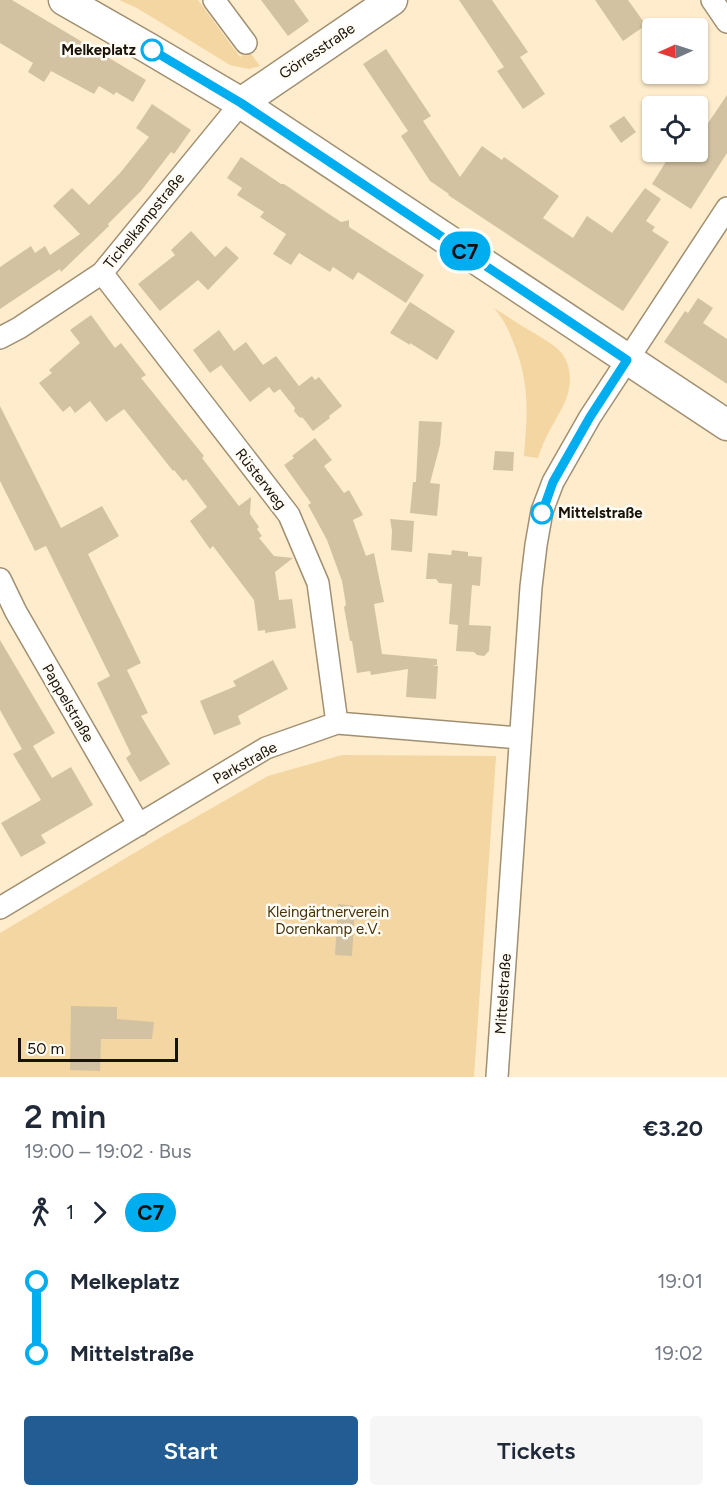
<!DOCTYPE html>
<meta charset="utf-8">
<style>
body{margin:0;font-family:Figtree,sans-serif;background:#f6f6f7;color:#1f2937;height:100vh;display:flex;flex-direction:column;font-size:22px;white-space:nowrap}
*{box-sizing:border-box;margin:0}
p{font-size:20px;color:#747a83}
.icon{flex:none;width:33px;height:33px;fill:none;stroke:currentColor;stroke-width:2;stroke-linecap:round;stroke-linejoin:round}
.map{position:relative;height:1077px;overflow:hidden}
.side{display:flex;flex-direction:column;background:#fff;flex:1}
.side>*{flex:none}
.badge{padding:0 12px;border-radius:20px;font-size:21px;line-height:39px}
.needle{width:39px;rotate:267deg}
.fabs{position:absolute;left:642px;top:18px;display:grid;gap:12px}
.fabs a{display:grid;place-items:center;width:66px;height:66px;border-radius:6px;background:#fff;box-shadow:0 2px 4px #0004;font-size:30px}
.scale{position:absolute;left:18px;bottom:15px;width:160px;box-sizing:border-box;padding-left:6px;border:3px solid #191307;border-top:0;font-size:16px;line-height:21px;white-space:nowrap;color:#191307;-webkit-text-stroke:4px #fffbf5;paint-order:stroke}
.map>.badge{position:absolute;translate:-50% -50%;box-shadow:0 0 0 3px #fff}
.legs{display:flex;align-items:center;gap:9px;height:66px;padding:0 24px;font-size:20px}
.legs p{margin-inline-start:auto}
.head{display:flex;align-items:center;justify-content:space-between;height:102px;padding:0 24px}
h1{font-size:33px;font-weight:600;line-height:45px}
.cta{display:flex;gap:12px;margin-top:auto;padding:12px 24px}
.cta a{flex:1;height:69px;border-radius:6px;background:#225c93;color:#fff;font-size:24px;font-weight:600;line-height:69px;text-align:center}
.cta a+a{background:#f6f6f7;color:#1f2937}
ul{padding:0 24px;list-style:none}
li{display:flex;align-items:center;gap:21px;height:72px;font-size:22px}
li i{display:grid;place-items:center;width:9px;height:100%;margin:0 8px;background:currentColor}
li i::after{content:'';width:15px;height:15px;margin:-8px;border:4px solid;border-radius:50%;background:#fff}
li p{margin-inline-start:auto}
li:first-child i{background:linear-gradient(#0000 50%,currentColor 0)}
li:last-child i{background:linear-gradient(currentColor 50%,#0000 0)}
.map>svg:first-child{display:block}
</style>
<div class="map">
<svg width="727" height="1077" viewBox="0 0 727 1077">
<rect width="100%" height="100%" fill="#feeccc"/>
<path fill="#f3d6a1" d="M119 0H198L240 57 249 51 260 66 249 69 230 65 137 8Z
M494 308C507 316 520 325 534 333 542 338 553 344 560 351 573 366 572 387 564 404 555 422 544 438 538 458L524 456C527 415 530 388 516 349 510 333 505 321 494 308Z
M342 755 496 756 474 1077H0V933L156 840 268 776Z"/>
<path fill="#d3c2a2" d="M0 0H12L146 80 133 102 116 92 114 95 99 86 94 94 51 71 44 82 28 72 33 63 0 43Z
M261 0H294L309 21 288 36Z
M459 0H492L528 52 520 57 545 94 523 109 497 71 504 67Z
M595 0H628L646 25 623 41Z
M386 49 431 116 423 121 460 177 482 146 502 160 504 157 559 196 543 218 573 238 587 216 612 233 645 188 661 199 646 221 655 227 652 231 669 242 623 311 448 195 449 194 430 181 401 136 408 131 363 64Z
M727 95V153L691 209 652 184 672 152H698V138Z
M152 104 191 130 174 154 171 152 141 191 108 224 109 226 61 272 60 269 0 309V267L31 246 35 253 45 246 50 255 80 234 53 206 72 188 89 205 120 173 149 137 136 128Z
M624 116 636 132 621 143 609 126Z
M241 157 281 184H284L341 222 349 220V227L424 275 406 303 358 272 353 280 333 267 330 272 299 253 291 265 273 254 286 234 260 217 264 212 237 195 242 188 227 178Z
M191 231 215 257 226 246 239 258 208 290 198 280 160 311 138 284 175 255 171 250Z
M698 298 713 308 703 323 727 339V384L664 342 685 311 688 313Z
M410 302 455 331 437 360 410 343V345L390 333Z
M91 315 115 348 121 343 146 375 141 378 204 456 202 458 239 506 251 497 250 514 259 527 257 529 262 536 259 538 274 556 293 558 275 572 279 600 292 599 296 628 265 633V630L258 631 254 600 213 546 210 549 190 521 207 507 186 479 183 481 174 470 173 471 124 409 106 422 90 401 75 413 70 406 63 412 39 383 52 373 49 370 80 343 70 330Z
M219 330 234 351 246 342 263 365 276 356 299 386 312 376 315 380 319 377 342 406 329 416 330 418 313 431 303 418 299 417 294 411 295 408 280 389 274 393 269 387 250 402 221 365 210 373 193 350Z
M0 406 61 528 102 506 119 536 88 554 141 663 127 670 148 713 141 716 170 764 140 782 126 758 131 754 97 683 110 676 46 546 35 551 0 481Z
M419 421 442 422 440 445 430 483 440 484 437 516 410 513 413 482H416Z
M315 438 332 460 324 466 344 493 349 490 363 515 353 520 366 556 374 553 384 602 374 604 382 654 437 659V665L432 666H438L436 699 406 697 408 669 371 675 370 671 357 673 352 641H350L344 607 346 605 342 581 327 540 308 505 311 503 284 465 294 458 292 456Z
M495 451 514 452 513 471 493 470Z
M390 519 414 521 412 552 391 550 392 531Z
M452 550 468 552V556L482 557 480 586 472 585 469 625 491 626 489 651 484 656 477 655 474 652 456 651 458 625 449 624 452 584 439 583 436 579H426L428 553 451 555Z
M0 640 55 733 33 746 52 778 71 767 93 805 41 835 46 843 21 857 1 823 41 800 13 754 22 749 0 710Z
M273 660 288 689 238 716 241 724 214 735 200 701 236 686 233 681Z
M338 904 355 906 352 956 335 955Z
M71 1006 117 1007V1019L154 1022 152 1039H101L100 1071 70 1070Z"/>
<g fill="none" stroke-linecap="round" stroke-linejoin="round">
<defs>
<path id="street" d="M214 0 246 43
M712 0 727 22
M102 273 289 515 318 583 337 723
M0 338 19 328 102 273 241 103
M0 579 16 612 139 825
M0 908 266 748 337 723 520 738
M497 1077 531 587 536 545 542 511 553 482 590 417 727 208"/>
<path id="secondary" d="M64 0 148 48 241 103 727 425
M241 103 392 0"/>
</defs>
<use href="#street" stroke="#a08f71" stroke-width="24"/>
<use href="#secondary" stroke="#a08f71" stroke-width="33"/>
<use href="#street" stroke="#fff" stroke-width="21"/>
<use href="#secondary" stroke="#fff" stroke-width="30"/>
</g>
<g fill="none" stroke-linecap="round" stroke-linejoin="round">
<defs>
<path id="line-1" d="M152 50 241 103 627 360 590 417 553 482 542 513"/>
</defs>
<use href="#line-1" stroke="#fff" stroke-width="14"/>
<use href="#line-1" stroke="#00adef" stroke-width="9"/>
</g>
<g fill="#fff" stroke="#00adef" stroke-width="3">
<circle cx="152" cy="50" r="10"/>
<circle cx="542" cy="513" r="10"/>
</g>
<g text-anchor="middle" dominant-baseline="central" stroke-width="5" stroke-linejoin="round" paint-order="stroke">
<g font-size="15" font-weight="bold" fill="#191307" stroke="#fffbf5" text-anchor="end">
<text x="136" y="50">Melkeplatz</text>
<text x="558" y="513" text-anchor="start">Mittelstraße</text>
</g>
<g font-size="15" fill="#191307" stroke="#fffbf5">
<text transform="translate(317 51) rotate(-34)">Görresstraße</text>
<text transform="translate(144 221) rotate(-51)">Tichelkampstraße</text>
<text transform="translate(261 479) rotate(52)">Rüsterweg</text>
<text transform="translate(68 703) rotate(60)">Pappelstraße</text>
<text transform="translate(245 763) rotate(-29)">Parkstraße</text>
<text transform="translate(503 994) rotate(-86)">Mittelstraße</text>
</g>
<g font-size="15" fill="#45320b" stroke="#fffbf5">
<text x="328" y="912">Kleingärtnerverein<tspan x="328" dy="17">Dorenkamp e.V.</tspan></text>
</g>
</g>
</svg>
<div class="fabs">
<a><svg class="needle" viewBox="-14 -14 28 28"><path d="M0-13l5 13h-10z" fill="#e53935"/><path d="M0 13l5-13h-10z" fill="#747a83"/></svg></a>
<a><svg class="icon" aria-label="locate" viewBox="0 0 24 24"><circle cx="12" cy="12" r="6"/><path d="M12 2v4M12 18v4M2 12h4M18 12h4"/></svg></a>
</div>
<div class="scale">50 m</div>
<b class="badge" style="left:465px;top:251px;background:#00adef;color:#111">C7</b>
</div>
<section class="side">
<div class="head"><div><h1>2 min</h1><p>19:00 – 19:02 · Bus</p></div><b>€3.20</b></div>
<div class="legs"><svg class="icon" aria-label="walk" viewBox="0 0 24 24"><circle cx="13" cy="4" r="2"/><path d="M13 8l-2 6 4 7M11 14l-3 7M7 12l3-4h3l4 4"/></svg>1<svg class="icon" aria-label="forward" viewBox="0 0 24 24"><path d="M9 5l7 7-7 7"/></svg><b class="badge" style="background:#00adef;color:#111">C7</b></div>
<ul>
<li><i style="color:#00adef"></i><b>Melkeplatz</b><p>19:01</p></li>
<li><i style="color:#00adef"></i><b>Mittelstraße</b><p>19:02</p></li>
</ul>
<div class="cta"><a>Start</a><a>Tickets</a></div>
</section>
